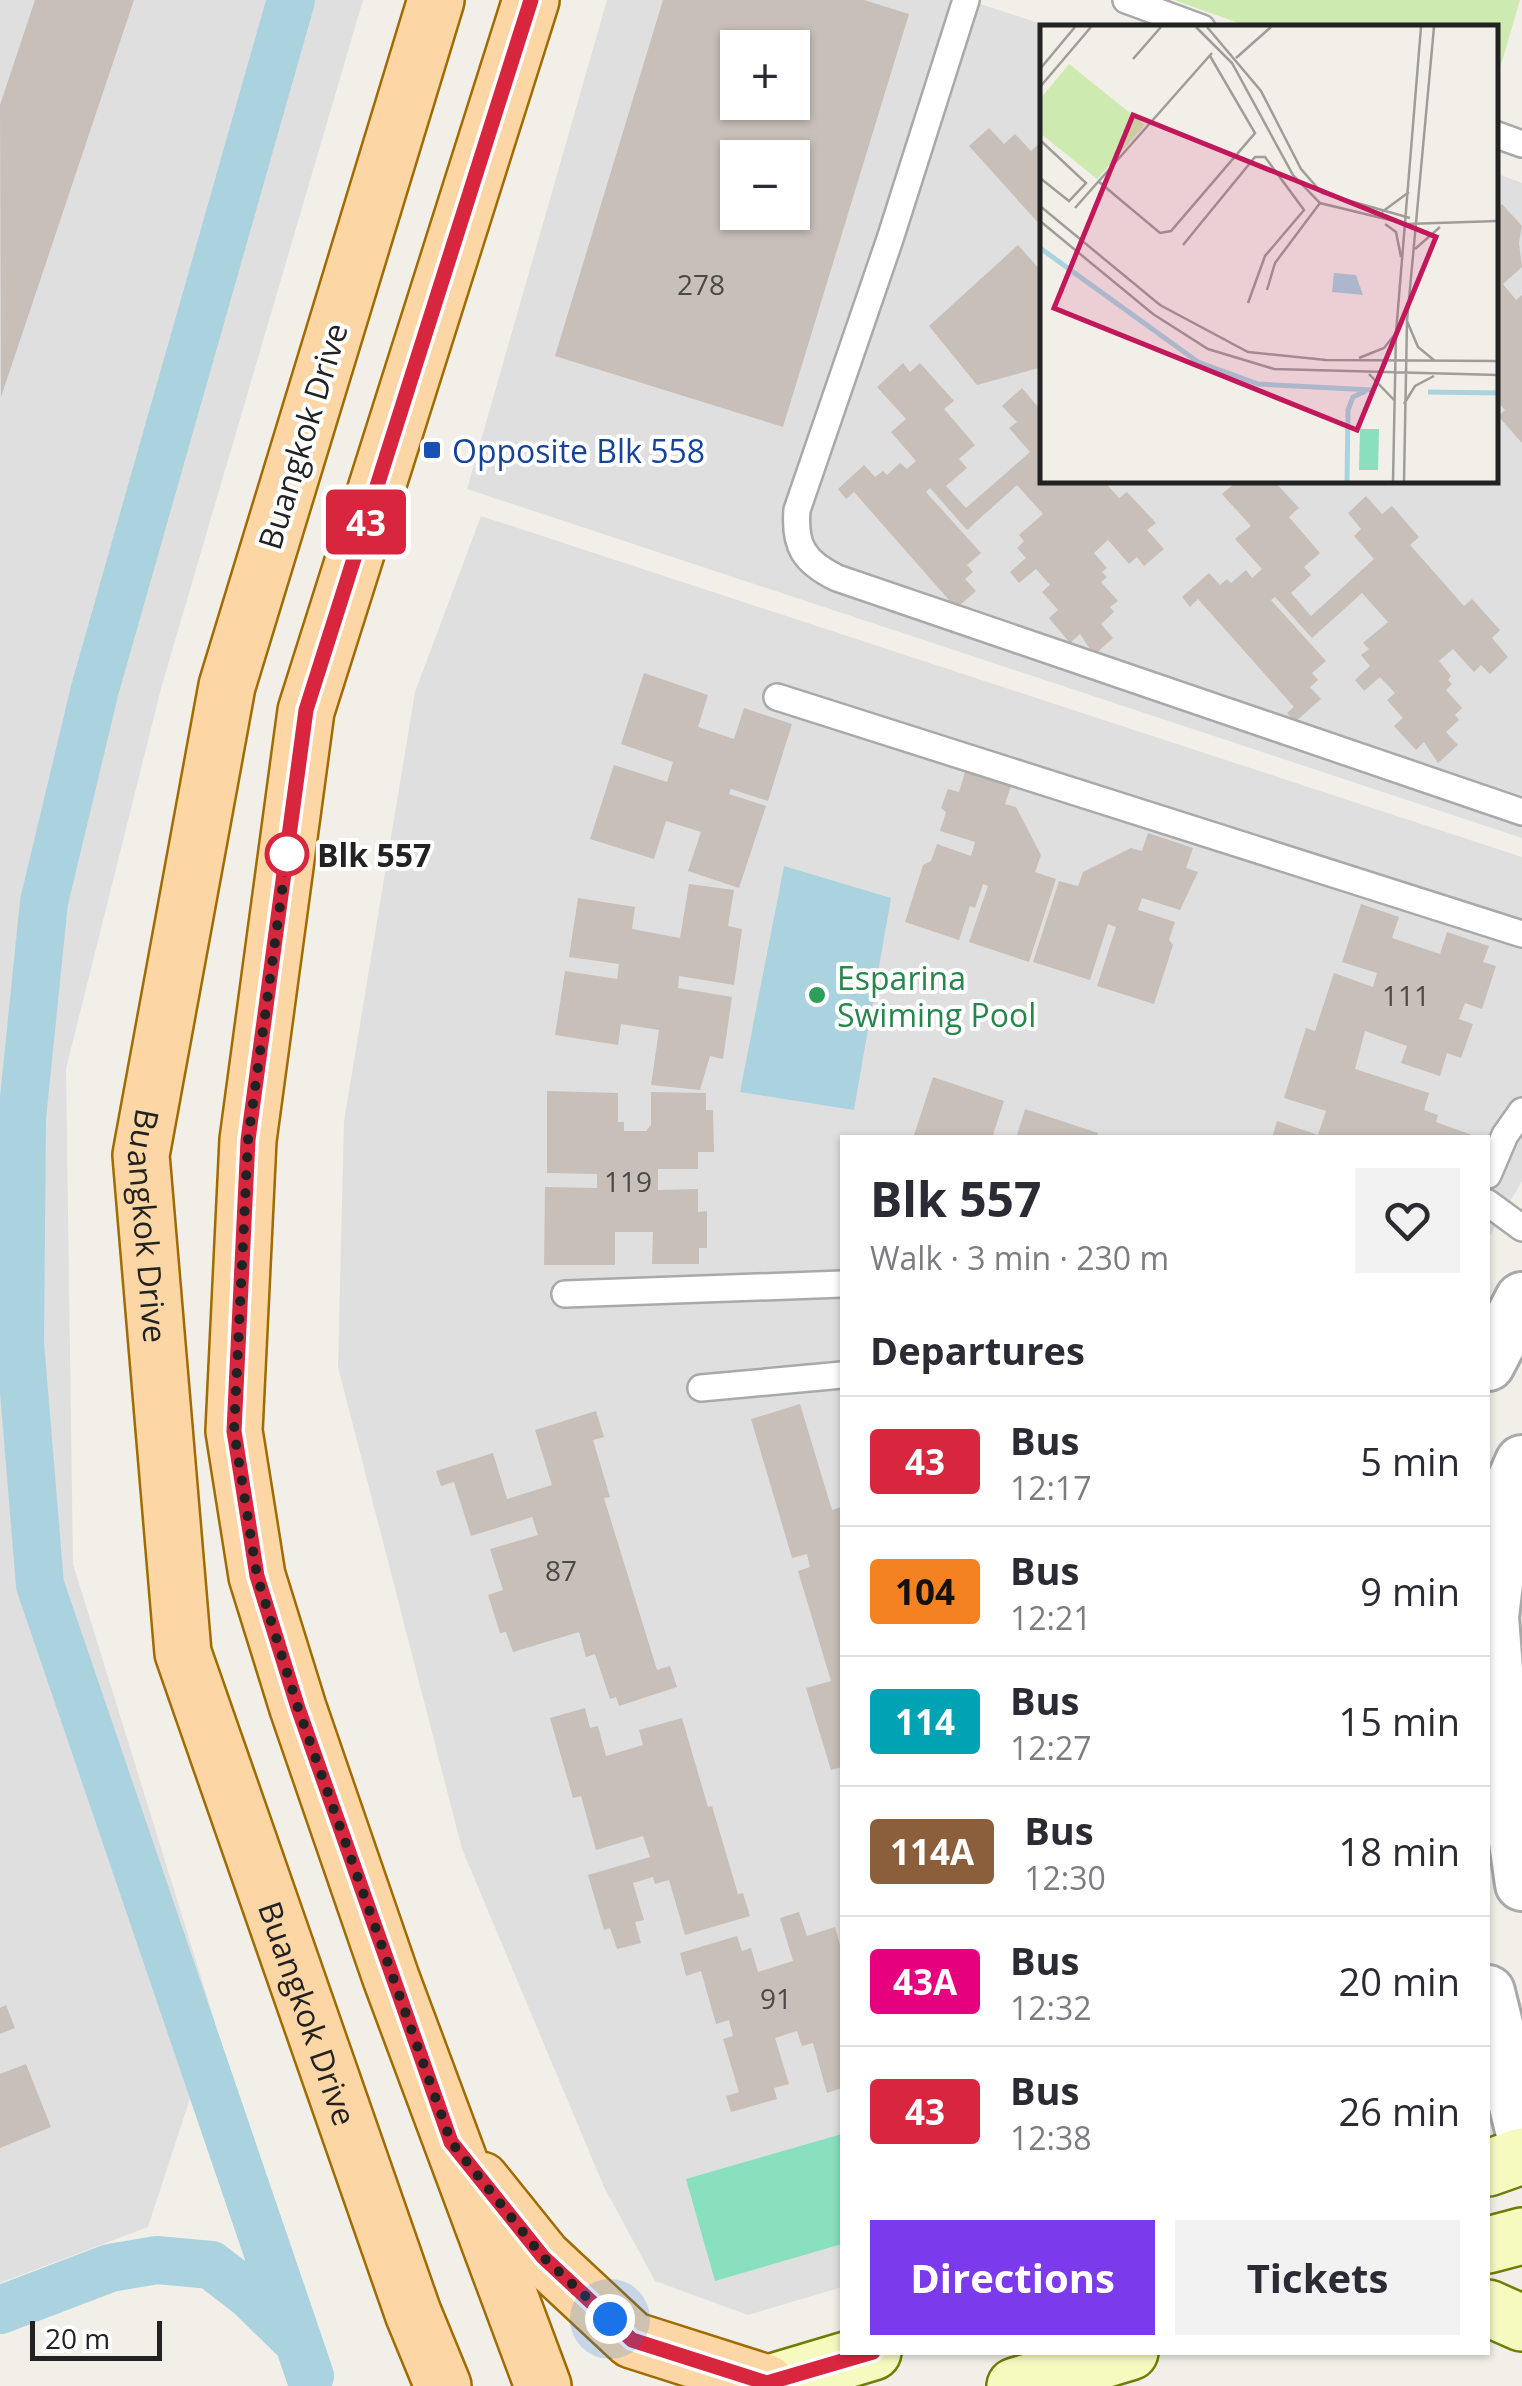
<!DOCTYPE html>
<meta charset="utf-8">
<style>
body{margin:0;font-family:"Open Sans",sans-serif;background:#f2f2f3;color:#2b2b33;height:100vh;display:flex;flex-direction:column;font-size:38px;white-space:nowrap}
*{box-sizing:border-box;margin:0}
p{font-size:32px;color:#7c7c81}
.icon{flex:none;width:55px;height:55px;fill:none;stroke:currentColor;stroke-width:2;stroke-linecap:round;stroke-linejoin:round}
.map{position:relative;flex:1;overflow:hidden}
.sheet{position:absolute;left:840px;top:1135px;width:650px;height:1220px;display:flex;flex-direction:column;background:#fff;border-radius:0px;box-shadow:0 2px 8px #0004}
.sheet>*{flex:none}
.badge{padding:0 20px;border-radius:8px;font-size:35px;line-height:65px}
.buttons{position:absolute;left:720px;top:30px;display:grid;gap:20px}
.buttons a{display:grid;place-items:center;width:90px;height:90px;border-radius:0px;background:#fff;box-shadow:0 2px 8px #0004;font-size:50px}
.scale{position:absolute;left:30px;bottom:25px;width:132px;box-sizing:border-box;padding-left:10px;border:5px solid #222;border-top:0;font-size:28px;line-height:35px;white-space:nowrap;color:#222;-webkit-text-stroke:8px #fff;paint-order:stroke}
.you{position:absolute;width:50px;height:50px;margin:-25px;border:8px solid #fff;border-radius:50%;background:#1a73e8;box-shadow:0 0 0 15px #1a73e833}
.map>.badge{position:absolute;translate:-50% -50%;box-shadow:0 0 0 5px #fff}
h2{padding:0 30px;font-size:38px;line-height:90px}
.round{display:grid;place-items:center;flex:none;width:105px;height:105px;border-radius:0px;background:#f2f2f3}
.summary{display:flex;align-items:center;justify-content:space-between;height:170px;padding:0 30px}
h1{font-size:48px;font-weight:700;line-height:75px}
.cta{display:flex;gap:20px;margin-top:auto;padding:20px 30px}
.cta a{flex:1;height:115px;border-radius:0px;background:#7c3aed;color:#fff;font-size:40px;font-weight:700;line-height:115px;text-align:center}
.cta a+a{background:#f2f2f3;color:#2b2b33}
ul{padding:0;list-style:none}
li{display:flex;align-items:center;gap:30px;height:130px;padding:0 30px;border-top:2px solid #e1e1e2}
li div{flex:1}
li b{display:block;font-size:38px}
li em{font-style:normal}
li .badge{min-width:110px;font-weight:700;text-align:center}
.map>svg:first-child{display:block}
</style>
<div class="map">
<svg width="1522" height="2386" viewBox="0 0 1522 2386">
<rect width="100%" height="100%" fill="#f2efe9"/>
<path fill="#e0dfdf" fill-rule="evenodd" d="M0 0H363L162 685 66 1069 73 1564 215 2022 148 2227 0 2283Z
M607 0H968L1051 27 1042 28V480H1494L1495 173 1522 183V838L467 489ZM738 48H792V102H738ZM738 158H792V212H738Z
M481 516 1522 857V1181L1488 1239V1138H842V2287L748 2315 655 2281 604 2187 462 1849 338 1367 344 1121 415 692Z"/>
<path fill="#cdebb0" d="M1174 0H1520L1495 85 1494 28 1250 27Z"/>
<path fill="#88e0be" d="M842 2134V2244L715 2281 686 2179Z"/>
<path fill="#aad3df" d="M784 866 891 898 854 1110 740 1092Z"/>
<g fill="none" stroke-linecap="round" stroke-linejoin="round">
<path stroke="#aad3df" stroke-width="48" d="M291 0 95 689 44 902 22 1118 20 1343 40 1585 310 2376
M0 2310 110 2268 157 2260 211 2265 250 2295 294 2338"/>
</g>
<path fill="#c7bfb8" fill-rule="evenodd" d="M35 0H134L1 397 0 105Z
M663 0H864L909 14 783 427 555 356ZM738 48H792V102H738ZM738 158H792V212H738Z
M989 128 1004 144 1015 134 1031 151 1042 141V227L969 146Z
M1502 204 1522 226 1519 243 1522 267 1503 284 1516 300 1522 295V443L1498 416 1505 410 1494 398V206L1497 209Z
M1018 245 1042 272V367L977 385 929 326Z
M903 363 910 372 920 363 954 401 944 409 975 445 959 459 967 468 946 486 966 508 1030 452 1009 428 1017 422 1002 406 1022 388 1038 407 1042 403V480H1103L1119 498 1127 492 1156 523 1147 530 1164 549 1144 566 1137 557 1129 564 1108 540 1094 553 1107 568 1102 572 1107 577 1101 582 1118 601 1110 607 1114 612 1101 624 1113 638 1094 655 1080 634 1070 643 1049 618 1058 610 1042 592 1050 585 1036 569 1019 583 1010 572 1026 558 1017 548 1024 541 1019 535 1043 514 1017 485 967 530 930 488 926 492 981 553 967 565 973 572 965 579 976 591 950 614 943 605 949 600 854 492 846 499 838 489 864 465 875 477 883 471 887 475 900 463 907 469 916 461 891 432 906 419 877 387Z
M1238 480H1273L1299 508 1289 517 1320 553 1304 567 1311 575 1291 593 1311 616 1374 559 1354 536 1361 529 1348 513 1366 496 1382 514 1392 506 1419 537 1410 545 1464 606 1472 599 1500 630 1492 638 1508 657 1490 674 1481 665 1474 672 1453 649 1439 661 1451 676 1448 680 1452 684 1446 690 1462 708 1455 715 1459 720 1446 732 1458 745 1438 763 1424 742 1416 750 1394 726 1403 718 1387 700 1395 693 1380 677 1364 691 1355 680 1370 666 1361 655 1369 649 1363 643 1388 622 1362 593 1312 638 1275 597 1271 600 1326 661 1312 673 1318 680 1310 687 1321 699 1295 722 1287 713 1294 707 1198 599 1190 607 1182 597 1209 573 1220 585 1227 579 1231 583 1246 570 1252 578 1262 569 1235 539 1251 526 1222 494Z
M644 673 708 695 698 727 734 739 744 708 792 724 768 801 731 789 729 794 766 806 739 888 688 871 701 832 666 821 654 859 590 839 614 765 667 782 673 762 621 744Z
M965 772 1011 786 1005 804 1016 807 1041 855 1035 872 1056 879 1029 962 969 942 988 886 983 884 975 908 970 906 959 940 905 922 923 865 931 861 937 844 971 856 975 842 940 831 946 812 941 808 948 789 959 792Z
M1148 833 1193 848 1186 868 1198 872 1180 910 1142 898 1138 910 1175 922 1169 940 1173 945 1154 1004 1097 986 1116 927 1108 924 1090 980 1033 962 1059 881 1078 886 1083 872 1131 848 1142 851Z
M689 884 734 890 728 926 742 929 734 985 679 976 678 988 732 997 723 1059 710 1056 700 1090 651 1085 659 1030 621 1024 618 1045 555 1035 565 971 617 979 619 964 569 957 578 898 635 907 632 929 680 938Z
M1361 904 1399 917 1392 938 1440 954 1447 932 1489 946 1483 962 1496 966 1482 1009 1465 1003 1459 1019 1473 1024 1461 1058 1447 1053 1440 1076 1401 1063 1407 1046 1365 1031 1355 1069 1429 1093 1424 1110 1438 1115 1436 1122 1480 1138H1272L1277 1121 1318 1135 1326 1111 1284 1098 1306 1028 1315 1031 1334 973 1373 987 1377 973 1342 962Z
M933 1077 1004 1101 992 1138H913Z
M547 1091 618 1093V1122H624V1131H646L651 1125V1092L706 1093V1110H713L714 1152H698V1169H658V1190L698 1189V1212L707 1211V1248H699V1264H652L653 1232H615V1265H544L545 1187 597 1188V1174L547 1173Z
M1025 1109 1098 1133 1096 1138H1016Z
M800 1404 832 1510 842 1507V1767L831 1770 806 1688 831 1681 798 1571 810 1567 807 1554 792 1558 751 1419Z
M596 1411 604 1437 593 1440 610 1497 604 1498 657 1670 670 1666 677 1687 619 1706 616 1697 610 1699 595 1654 586 1657 579 1632 513 1652 506 1632 500 1633 488 1595 503 1590 490 1549 538 1535 532 1517 471 1536 454 1482 441 1486 436 1471 493 1453 507 1499 552 1485 535 1430Z
M585 1708 590 1728 598 1726 606 1756 643 1745 639 1730 682 1718 708 1807 712 1806 738 1894 743 1893 750 1916 685 1935 669 1880 655 1884 653 1877 633 1883 644 1920 635 1922 641 1943 617 1949 610 1928 604 1930 588 1875 650 1857 643 1836 596 1850 581 1796 573 1798 550 1718Z
M799 1912 807 1936 835 1927 842 1952V2088L827 2093 813 2043 802 2046 797 2031 775 2038 789 2084 774 2088 777 2099 731 2112 726 2096 739 2092 723 2039 733 2036 729 2020 716 2024 701 1971 686 1976 680 1953 737 1936 742 1951 751 1948 758 1972 793 1961 780 1918Z
M6 2005 15 2028 0 2034V2008Z
M26 2064 51 2127 0 2148V2074Z"/>
<g fill="none" stroke-linecap="round" stroke-linejoin="round">
<defs>
<path id="lane" d="M966 0 890 239 797 510C794 546 804 562 837 578L1522 812
M1126 0 1202 28
M1494 134 1522 144
M777 697 1522 934
M1488 1175 1505 1135 1522 1111
M1488 1203 1522 1228
M565 1294 842 1284
M701 1388 842 1375"/>
<path id="street" d="M1488 1364 1522 1299
M1522 1462 1506 1498 1492 1617 1501 1736 1522 1884
M1488 1992 1522 2130"/>
<path id="secondary" d="M1488 2168 1522 2156
M1488 2245 1522 2236
M1488 2308 1522 2323
M759 2386 873 2352
M1015 2386 1130 2352"/>
<g id="primary">
<path id="s1" d="M436 0 227 686 141 1155 183 1653 413 2313 443 2386"/>
<path d="M531 0 306 711 248 1140 234 1431 257 1576 298 1708 391 1978 543 2386"/>
<path d="M481 2180 543 2257 632 2340 767 2383"/>
</g>
</defs>
<use href="#lane" stroke="#a9a9a9" stroke-width="30"/>
<use href="#street" stroke="#a9a9a9" stroke-width="58"/>
<use href="#secondary" stroke="#707d05" stroke-width="60"/>
<use href="#primary" stroke="#a06b00" stroke-width="60"/>
<use href="#lane" stroke="#fff" stroke-width="25"/>
<use href="#street" stroke="#fff" stroke-width="52"/>
<use href="#secondary" stroke="#f7fabf" stroke-width="55"/>
<use href="#primary" stroke="#fcd6a4" stroke-width="55"/>
</g>
<g fill="none" stroke-linecap="round" stroke-linejoin="round">
<defs>
<path id="line" d="M531 0 306 710 248 1140 234 1431 257 1576 298 1708 451 2142 543 2257 632 2340 767 2383 873 2352"/>
</defs>
<use href="#line" stroke="#fff" stroke-width="22"/>
<use href="#line" stroke="#d7263d" stroke-width="15"/>
<path stroke="#222" stroke-width="10" stroke-dasharray="0 18" d="M287 854 248 1140 234 1431 257 1576 298 1708 451 2142 543 2257 610 2319"/>
</g>
<rect fill="#1a4fb4" stroke="#fff" stroke-width="4" x="422" y="440" width="20" height="20" rx="5"/>
<circle fill="#fff" stroke="#d7263d" stroke-width="5" cx="287" cy="854" r="20"/>
<circle fill="#2e9e5b" stroke="#fff" stroke-width="4" cx="817" cy="995" r="10"/>
<g text-anchor="middle" dominant-baseline="central" stroke-width="8" stroke-linejoin="round" paint-order="stroke">
<g font-size="28" fill="#4b4948">
<text x="701" y="284">278</text>
<text x="1406" y="995">111</text>
<text x="628" y="1181">119</text>
<text x="561" y="1570">87</text>
<text x="776" y="1998">91</text>
</g>
<g font-size="32" fill="#222" stroke="#fff">
<text transform="translate(302 436) rotate(-73)">Buangkok Drive</text>
<text stroke="none"><textPath href="#s1" startOffset="1265">Buangkok Drive</textPath></text>
<text stroke="none"><textPath href="#s1" startOffset="2075">Buangkok Drive</textPath></text>
</g>
<g font-size="32" fill="#164399" stroke="#fff" text-anchor="start">
<text x="452" y="450">Opposite Blk 558</text>
</g>
<g font-size="32" font-weight="bold" fill="#222" stroke="#fff" text-anchor="start">
<text x="317" y="854">Blk 557</text>
</g>
<g font-size="32" fill="#27864d" stroke="#fff" text-anchor="start">
<text x="837" y="977">Esparina<tspan x="837" dy="37">Swiming Pool</tspan></text>
</g>
</g>
<g transform="translate(1040 25)">
<rect width="458" height="458" fill="#f2efe9"/>
<path d="M29 39 105 100 57 154 0 108V74Z" fill="#cdebb0"/>
<path d="M320 404H339L338 445H319Z" fill="#88e0be"/>
<path d="M294 248 316 250 323 270 292 267Z" fill="#aad3df"/>
<path fill="none" stroke="#aad3df" stroke-width="5" d="M0 223 158 337 218 359 332 365M388 367 458 368M307 456 308 385 313 372 326 366"/>
<path fill="none" stroke="#9f9d99" stroke-width="2.5" d="M156 2 192 38 253 150 280 178 366 199 458 196M167 2 221 66 261 144 282 168 370 193M196 33 231 2M93 34 121 2M0 44 35 2M0 62 51 2M0 115 46 158 29 176 0 153M58 156 120 208 131 206 215 108 170 31M0 181 120 280 208 327 286 335 458 336M35 183 172 28M342 187 369 167M0 196 113 289 168 324 234 344 458 350M345 199 356 207 361 232M143 220 215 132H225L264 185 225 231 208 278M375 224 400 202M227 265 235 238 280 178M367 296 378 322 395 336M319 333 344 323 356 308M329 349 354 375M364 379 375 361 394 351M353 456 356 308 381 2M364 456 367 296 394 2"/>
<path fill="#c2185b" fill-opacity="0.15" stroke="#c2185b" stroke-width="5" d="M93 90 396 212 317 405 14 283Z"/>
<rect width="458" height="458" fill="none" stroke="#222" stroke-width="5"/>
</g>
</svg>
<div class="buttons">
<a>+</a>
<a>−</a>
</div>
<div class="scale">20 m</div>
<div class="you" style="left:610px;top:2319px"></div>
<b class="badge" style="left:366px;top:522px;background:#d7263d;color:#fff">43</b>
<section class="sheet">
<div class="summary"><div><h1>Blk 557</h1><p>Walk · 3 min · 230 m</p></div><a class="round"><svg class="icon" aria-label="heart" viewBox="0 0 24 24"><path d="M12 20l-8-8c-3-5 5-10 8-4 3-6 11-1 8 4z"/></svg></a></div>
<h2>Departures</h2>
<ul>
<li><span class="badge" style="background:#d7263d;color:#fff">43</span><div><b>Bus</b><p>12:17</p></div><em>5 min</em></li>
<li><span class="badge" style="background:#f58220;color:#111">104</span><div><b>Bus</b><p>12:21</p></div><em>9 min</em></li>
<li><span class="badge" style="background:#00a3b4;color:#fff">114</span><div><b>Bus</b><p>12:27</p></div><em>15 min</em></li>
<li><span class="badge" style="background:#8b5e3c;color:#fff">114A</span><div><b>Bus</b><p>12:30</p></div><em>18 min</em></li>
<li><span class="badge" style="background:#e6007e;color:#fff">43A</span><div><b>Bus</b><p>12:32</p></div><em>20 min</em></li>
<li><span class="badge" style="background:#d7263d;color:#fff">43</span><div><b>Bus</b><p>12:38</p></div><em>26 min</em></li>
</ul>
<div class="cta"><a>Directions</a><a>Tickets</a></div>
</section>
</div>
